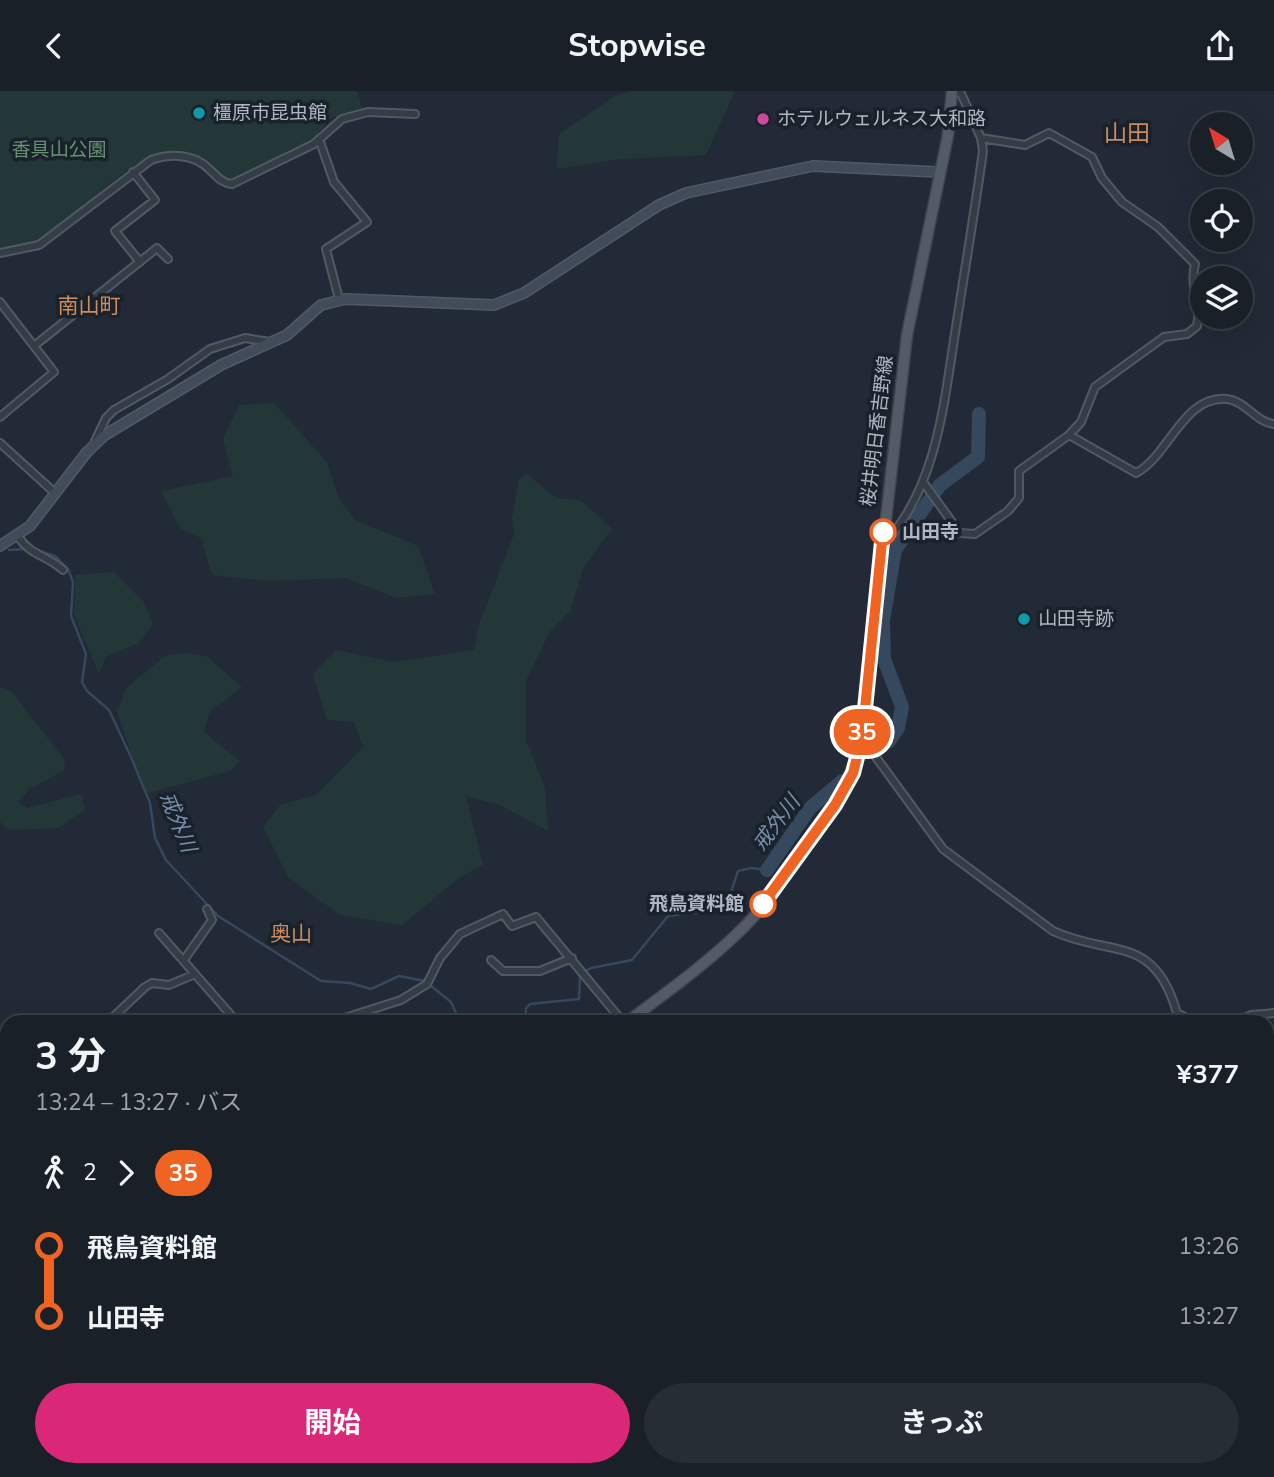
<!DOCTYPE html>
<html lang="ja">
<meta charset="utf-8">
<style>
body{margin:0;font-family:"Nunito Sans","Noto Sans JP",sans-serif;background:#262d34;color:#f1f3f6;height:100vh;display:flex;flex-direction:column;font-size:26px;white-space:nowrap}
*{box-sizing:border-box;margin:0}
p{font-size:23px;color:#9fa3a8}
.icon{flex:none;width:38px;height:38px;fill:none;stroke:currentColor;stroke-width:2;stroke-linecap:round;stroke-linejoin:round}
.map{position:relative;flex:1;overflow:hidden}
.details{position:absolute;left:0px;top:924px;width:1274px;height:462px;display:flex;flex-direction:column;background:#192028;border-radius:21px 21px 0 0;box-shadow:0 7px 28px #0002,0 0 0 2px #373e45}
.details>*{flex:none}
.badge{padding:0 14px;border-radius:23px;font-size:24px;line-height:46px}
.needle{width:46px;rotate:322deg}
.buttons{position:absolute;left:1190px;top:21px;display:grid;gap:14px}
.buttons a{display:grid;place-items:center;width:63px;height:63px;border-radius:50%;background:#192028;box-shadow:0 7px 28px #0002,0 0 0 2px #373e45;font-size:35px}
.map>.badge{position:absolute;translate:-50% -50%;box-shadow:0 0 0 4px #fff}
.legs{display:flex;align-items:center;gap:10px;height:77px;padding:0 35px;font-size:23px}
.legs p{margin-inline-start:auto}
.summary{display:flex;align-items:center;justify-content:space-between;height:119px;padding:0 35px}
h1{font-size:38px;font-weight:700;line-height:52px}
.cta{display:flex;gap:14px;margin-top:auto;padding:14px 35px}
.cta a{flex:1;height:80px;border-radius:42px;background:#db2777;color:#fff;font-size:28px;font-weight:700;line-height:80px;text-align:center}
.cta a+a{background:#262d34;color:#f1f3f6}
ul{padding:0 35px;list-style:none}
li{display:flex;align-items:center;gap:24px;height:70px;font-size:26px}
li i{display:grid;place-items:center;width:10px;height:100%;margin:0 9px;background:currentColor}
li i::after{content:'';width:18px;height:18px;margin:-9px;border:5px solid;border-radius:50%;background:#192028}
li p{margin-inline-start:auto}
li:first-child i{background:linear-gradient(#0000 50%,currentColor 0)}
li:last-child i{background:linear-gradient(currentColor 50%,#0000 0)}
header{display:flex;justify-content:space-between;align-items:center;height:91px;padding:0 35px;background:#192028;font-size:32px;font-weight:700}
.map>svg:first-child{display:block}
</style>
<header><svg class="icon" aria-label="back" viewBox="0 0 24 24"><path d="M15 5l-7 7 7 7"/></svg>Stopwise<svg class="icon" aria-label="share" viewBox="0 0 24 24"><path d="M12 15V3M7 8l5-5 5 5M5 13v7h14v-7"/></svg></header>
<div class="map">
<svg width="1274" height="1386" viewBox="0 0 1274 1386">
<rect width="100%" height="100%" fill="#212a36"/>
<path fill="#233738" d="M0 0H357L362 18 331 27 311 51 290 58 247 85 226 88C218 81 210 71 201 67 140 36 82 133 32 153 22 156 10 157 0 158Z
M632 0H735L706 64 621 68 556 78 559 43 617 4Z
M274 312 327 371 340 410 355 429 418 455 435 503 397 507 345 487 269 490 212 484 201 447 180 438 161 400 233 385 223 348 239 314Z
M526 382 556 407 580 409 612 437 583 478 570 520 550 540 526 590V649L545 697 548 740 500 714 466 705 483 774 459 787 402 834 340 824 288 786 263 736 280 714 316 704 363 656 354 631 327 629 313 583 336 559 394 571 474 559 480 531 514 443 512 429 519 388Z
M114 481 144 511 153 534 138 552 106 566 99 583 74 524 75 484Z
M188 562 206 565 242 596 210 620 204 641 240 670 230 680 145 703 117 621 126 597 166 564Z
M0 596 13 602 64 668 65 679 30 698 18 711 27 717 81 703 85 719 58 737 10 739 0 731Z
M725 1379H846L844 1386H795L784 1379 774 1386H725Z"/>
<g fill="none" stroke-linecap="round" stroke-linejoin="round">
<path stroke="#36485e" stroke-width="2.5" d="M33 458 55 465 68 478 73 491 71 525 86 563 82 591 87 600 109 619 131 666 150 712 155 747 166 769 218 825 321 890 350 892 371 898 399 885 425 890 451 911 460 931
M9 459 27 458
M525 931 526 917 530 913 579 908 580 883 591 877 632 869 668 825 695 822 715 814 731 801 738 780 751 777 767 779
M0 982H7
M1267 994 1274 991
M396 1379 400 1386
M651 1379 659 1386
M418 1386 426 1379
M677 1386 683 1379"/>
<path stroke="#36485e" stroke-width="14" d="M889 650 898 637 902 616 884 568 883 529 895 459 940 394 978 366 979 323
M767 779 810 717 842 690"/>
<defs>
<path id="street" d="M319 48 334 91 367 131 326 158 339 208
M133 81 155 109 115 140 140 171
M0 162 39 154 151 69C171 62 194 63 209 78 217 85 221 92 232 93L314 53 342 28 368 21 415 23
M0 211 54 281 0 326
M34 255 157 157 168 168
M1069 344 1136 382C1169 365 1183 304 1227 308 1246 310 1255 331 1274 333
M95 350 106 327 114 319 168 288 210 258 245 247 270 251
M0 352 55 402
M923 391 960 442 975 443 1008 420 1019 407V380L1069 344 1081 331 1095 296 1164 246 1187 243 1197 235C1202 207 1189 200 1195 173L1158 136 1122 111 1102 87 1092 66 1049 42 1025 54 981 47
M18 446C33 466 45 463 63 479
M885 452C938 394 944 310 956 236 965 177 975 119 983 60L981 47 960 0
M862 647 943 758 1053 840C1112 867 1154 842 1177 922L1194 931
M159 842 237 931
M184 869 212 829 207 818
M491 869 503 880H540L572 867
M108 931 145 896 152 892 169 894 195 883
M332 931 401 909 427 893 440 867 460 843 503 823 512 835 536 826 623 931
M1235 931 1251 924 1274 922
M1267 1130 1274 1129
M0 1260 7 1254
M1267 1316H1274
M1037 1379H1062
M850 1386 863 1379"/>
<path id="secondary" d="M0 455 30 435 87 361 105 344 221 274 287 244 321 214 346 208 494 214 524 202 659 114 686 102 813 75 938 81
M642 1379 650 1386
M58 1386 66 1379"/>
<path id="primary" d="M627 931C667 901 708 872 744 836 769 811 789 780 809 751 835 714 851 691 861 647L907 244 948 44 952 0
M1216 1379 1224 1386"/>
</defs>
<use href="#street" stroke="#515a64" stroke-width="10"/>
<use href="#secondary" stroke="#515a64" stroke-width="12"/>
<use href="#primary" stroke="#3d4550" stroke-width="13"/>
<use href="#street" stroke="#343c46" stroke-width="6"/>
<use href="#secondary" stroke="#424b59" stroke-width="9"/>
<use href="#primary" stroke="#525b66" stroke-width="10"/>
</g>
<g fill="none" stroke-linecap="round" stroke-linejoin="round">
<defs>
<path id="line-1" d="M763 813 835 714 853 682 862 647 883 441"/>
</defs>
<use href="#line-1" stroke="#fff" stroke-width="16"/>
<use href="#line-1" stroke="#f06423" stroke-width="10"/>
</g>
<g fill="#0f9aa8" stroke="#19212b" stroke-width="2.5">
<circle cx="199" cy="22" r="7"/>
<circle cx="1024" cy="528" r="7"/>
</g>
<circle fill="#d1479c" stroke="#19212b" stroke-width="2.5" cx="763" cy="28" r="7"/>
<g fill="#fff" stroke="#f06423" stroke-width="3.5">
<circle cx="883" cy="441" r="12"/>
<circle cx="763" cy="813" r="12"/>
</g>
<g text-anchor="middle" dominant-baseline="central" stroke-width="7" stroke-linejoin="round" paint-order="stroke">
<g font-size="19" fill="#aeb7c3" stroke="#19212b" text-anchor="start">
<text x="213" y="22">橿原市昆虫館</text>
<text x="777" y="28">ホテルウェルネス大和路</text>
<text x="1038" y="528">山田寺跡</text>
</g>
<g font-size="19" fill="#67926f" stroke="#19212b">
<text x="59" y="59">香具山公園</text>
</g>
<g font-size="19" fill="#aeb7c3" stroke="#19212b">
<text transform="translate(877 340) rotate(-83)">桜井明日香吉野線</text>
</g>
<g font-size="19" font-weight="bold" fill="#aeb7c3" stroke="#19212b" text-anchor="start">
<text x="902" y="441">山田寺</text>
<text x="744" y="813" text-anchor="end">飛鳥資料館</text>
</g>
<g font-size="21" fill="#ce8b5f" stroke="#19212b">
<text x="89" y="215">南山町</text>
<text x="291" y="843">奥山</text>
</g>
<g font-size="21" font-style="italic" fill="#778eaa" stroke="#19212b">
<text transform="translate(178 731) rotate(68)">戒外川</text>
<text transform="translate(776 732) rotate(-53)">戒外川</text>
</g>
<g font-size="23" fill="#ce8b5f" stroke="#19212b">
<text x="1127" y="42">山田</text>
</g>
</g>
</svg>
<div class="buttons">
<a><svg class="needle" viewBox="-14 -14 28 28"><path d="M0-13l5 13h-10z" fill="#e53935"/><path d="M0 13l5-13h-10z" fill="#9fa3a8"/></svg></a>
<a><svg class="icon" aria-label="locate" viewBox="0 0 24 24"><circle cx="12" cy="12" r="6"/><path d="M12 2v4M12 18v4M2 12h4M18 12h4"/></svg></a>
<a><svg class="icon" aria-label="layers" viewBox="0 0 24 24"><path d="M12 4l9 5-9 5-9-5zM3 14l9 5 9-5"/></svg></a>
</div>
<b class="badge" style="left:862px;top:641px;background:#f06423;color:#fff">35</b>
<section class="details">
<div class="summary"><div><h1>3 分</h1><p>13:24 – 13:27 · バス</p></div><b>¥377</b></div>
<div class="legs"><svg class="icon" aria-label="walk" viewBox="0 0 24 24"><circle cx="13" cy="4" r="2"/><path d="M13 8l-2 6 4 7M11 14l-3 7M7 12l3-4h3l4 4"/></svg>2<svg class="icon" aria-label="forward" viewBox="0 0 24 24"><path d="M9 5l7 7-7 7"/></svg><b class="badge" style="background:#f06423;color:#fff">35</b></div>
<ul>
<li><i style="color:#f06423"></i><b>飛鳥資料館</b><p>13:26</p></li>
<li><i style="color:#f06423"></i><b>山田寺</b><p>13:27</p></li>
</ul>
<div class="cta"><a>開始</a><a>きっぷ</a></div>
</section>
</div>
